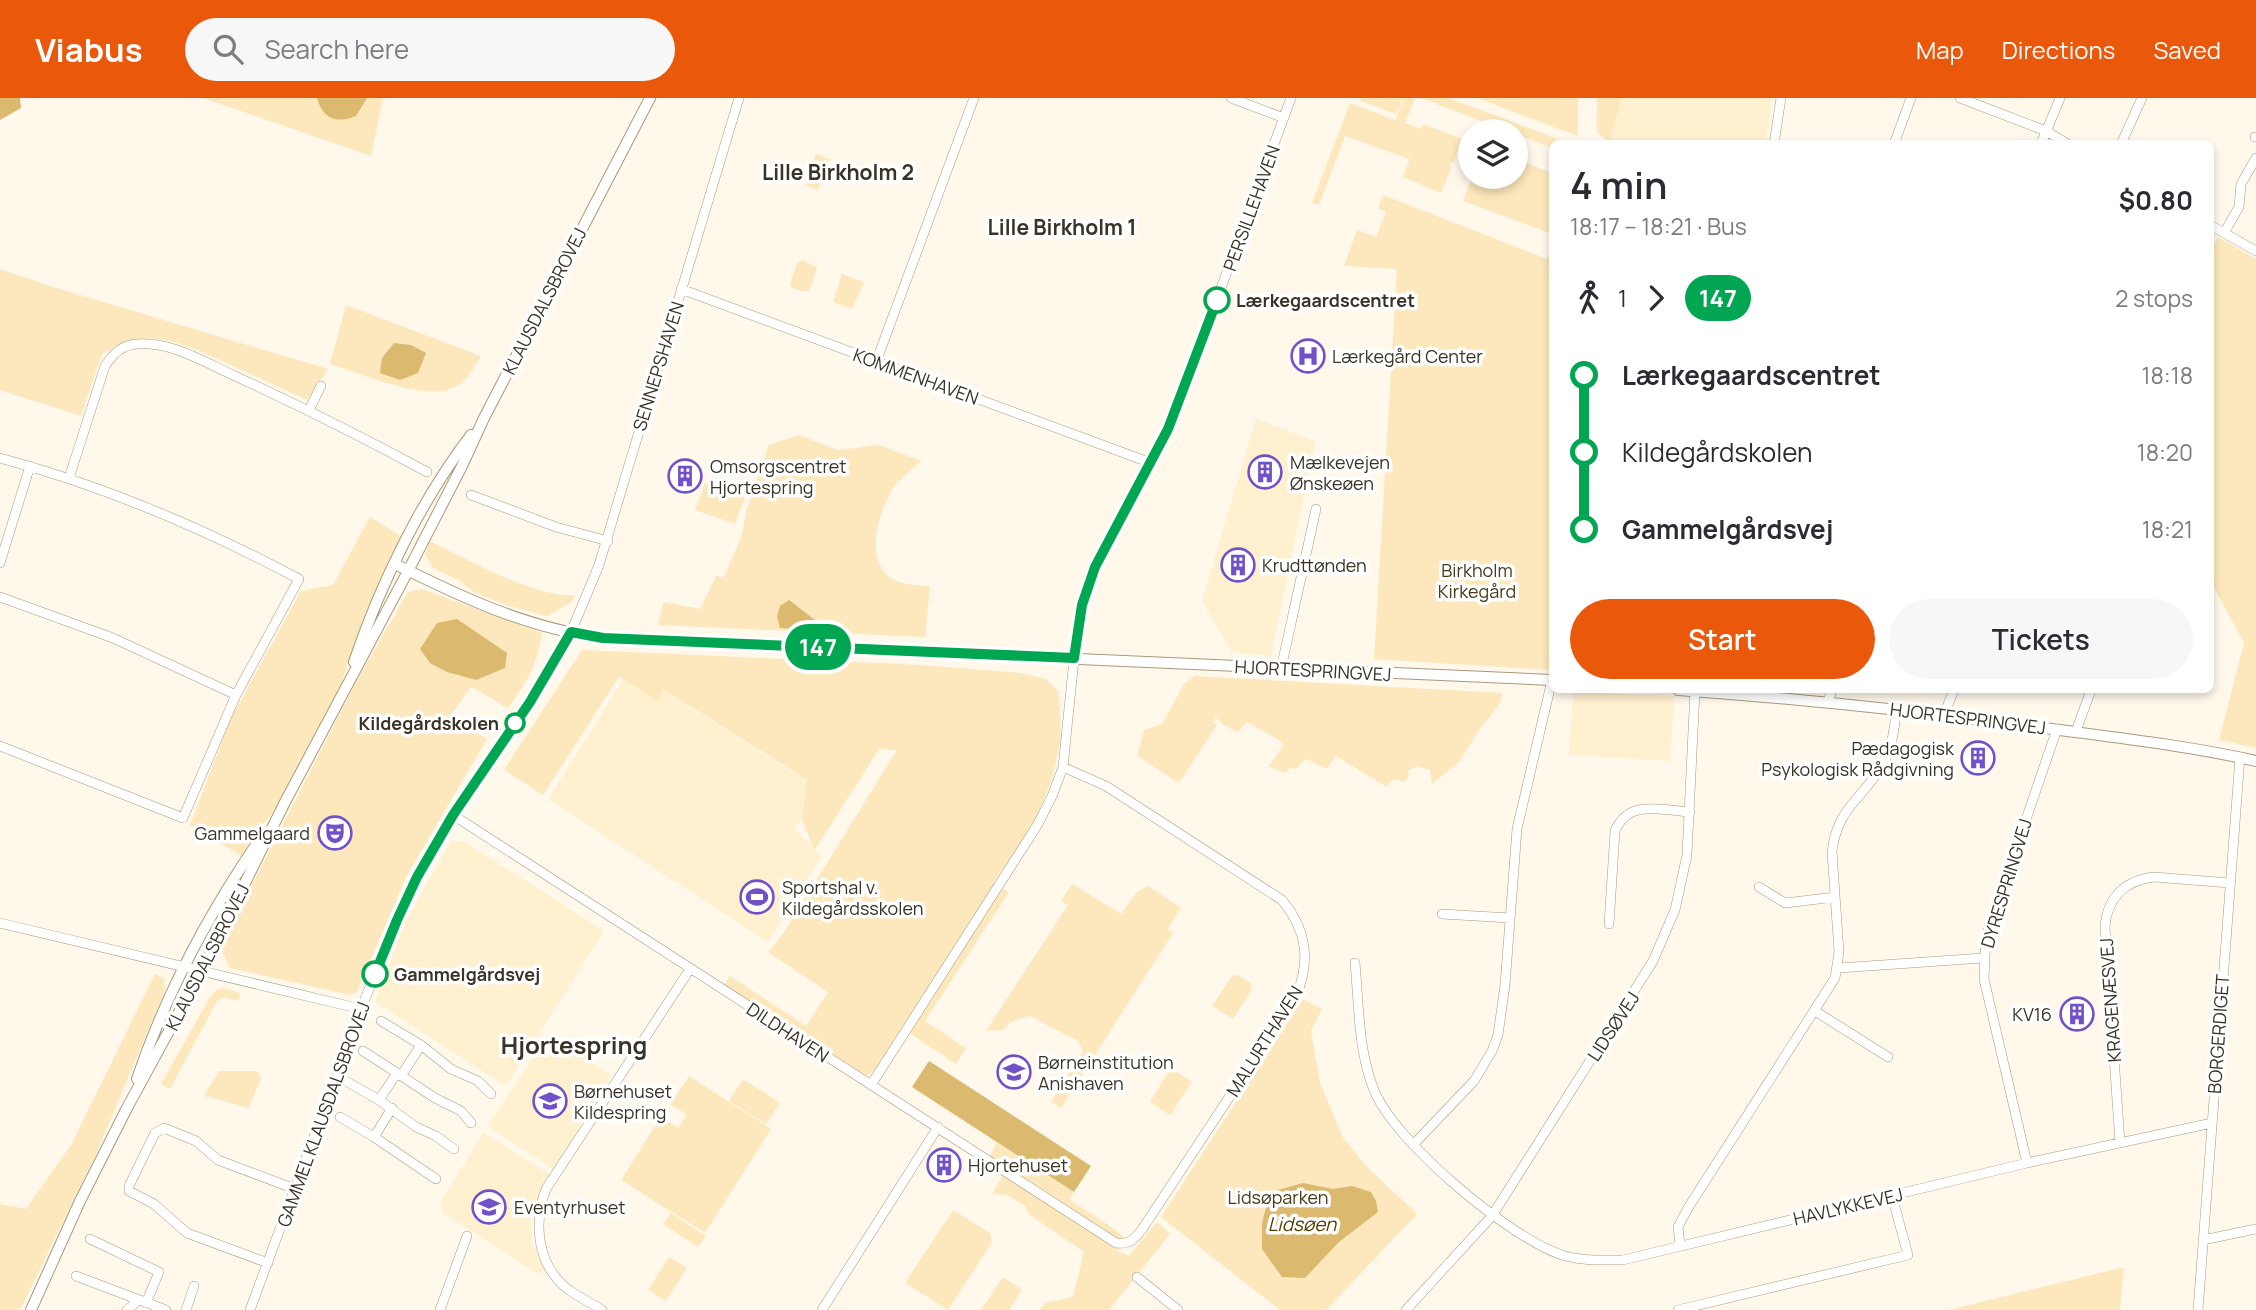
<!DOCTYPE html>
<meta charset="utf-8">
<style>
body{margin:0;font-family:Manrope,sans-serif;background:#f7f7f7;color:#2b2b33;height:100vh;display:flex;flex-direction:column;font-size:26px;white-space:nowrap}
*{box-sizing:border-box;margin:0}
p{font-size:23px;color:#7c7c81}
.icon{flex:none;width:38px;height:38px;fill:none;stroke:currentColor;stroke-width:2;stroke-linecap:round;stroke-linejoin:round}
.map{position:relative;flex:1;overflow:hidden}
.drawer{position:absolute;left:1549px;top:42px;width:665px;height:553px;display:flex;flex-direction:column;background:#fff;border-radius:10px;box-shadow:0 4px 10px #0003}
.drawer>*{flex:none}
.badge{padding:0 14px;border-radius:23px;font-size:24px;line-height:46px}
.controls{position:absolute;left:1458px;top:21px;display:grid;gap:14px}
.controls a{display:grid;place-items:center;width:70px;height:70px;border-radius:50%;background:#fff;box-shadow:0 4px 10px #0003;font-size:35px}
.map>.badge{position:absolute;translate:-50% -50%;box-shadow:0 0 0 4px #fff}
.legs{display:flex;align-items:center;gap:10px;height:77px;padding:0 21px;font-size:23px}
.legs p{margin-inline-start:auto}
.headline{display:flex;align-items:center;justify-content:space-between;height:119px;padding:0 21px}
h1{font-size:38px;font-weight:600;line-height:52px}
.cta{display:flex;gap:14px;margin-top:auto;padding:14px 21px}
.cta a{flex:1;height:80px;border-radius:42px;background:#ea580c;color:#fff;font-size:28px;font-weight:600;line-height:80px;text-align:center}
.cta a+a{background:#f7f7f7;color:#2b2b33}
ul{padding:0 21px;list-style:none}
li{display:flex;align-items:center;gap:24px;height:77px;font-size:26px}
li i{display:grid;place-items:center;width:10px;height:100%;margin:0 9px;background:currentColor}
li i::after{content:'';width:18px;height:18px;margin:-9px;border:5px solid;border-radius:50%;background:#fff}
li p{margin-inline-start:auto}
li:first-child i{background:linear-gradient(#0000 50%,currentColor 0)}
li:last-child i{background:linear-gradient(currentColor 50%,#0000 0)}
header{display:flex;align-items:center;gap:42px;box-sizing:border-box;height:98px;padding:0 35px;background:#ea580c;color:#fff}
header strong{font-size:33px}
nav{display:flex;gap:38px;margin-inline-start:auto;font-size:24px}
.search{width:490px;height:63px;background:#f7f7f7;display:flex;align-items:center;gap:18px;box-sizing:border-box;padding:0 24px;border-radius:38px;color:#7c7c81;font-size:26px}
.map>svg:first-child{display:block}
</style>
<header>
<strong>Viabus</strong>
<div class="search"><svg class="icon" aria-label="search" viewBox="0 0 24 24"><circle cx="10" cy="10" r="6"/><path d="M15 15l6 6"/></svg>Search here</div>
<nav><a>Map</a><a>Directions</a><a>Saved</a></nav>
</header>
<div class="map">
<svg width="2256" height="1212" viewBox="0 0 2256 1212">
<rect width="100%" height="100%" fill="#fff8eb"/>
<path fill="#fff0cf" d="M1622 0H1772L1766 45 1608 46Z
M1256 321 1315 343 1271 558 1232 554 1202 503Z
M623 582 661 590 817 690 795 732 822 758 768 844 548 701Z
M1573 594 1674 598 1670 663 1569 657Z
M451 743 465 744 604 833 506 988 375 904 406 822Z
M550 935 611 978 554 1071 487 1028Z
M484 1034 550 1077 530 1120 532 1146 548 1175 535 1174 443 1115 441 1103Z"/>
<path fill="#fce8bc" d="M203 0H383L371 58Z
M1361 0H1403L1396 16 1360 3Z
M1404 0H1415L1405 25 1421 31 1423 26 1462 41 1454 64 1450 66 1451 71 1441 95 1403 79 1413 52 1409 61 1345 38 1319 107 1312 105 1350 5 1395 22Z
M1421 0H1449L1568 45 1552 46V50L1516 36V33H1508Z
M1477 0H1578V38Z
M1597 0H1622L1609 44 1597 34Z
M816 56 830 61 818 92 805 87Z
M1516 61 1552 75V136L1463 103 1472 79H1516Z
M1383 97 1547 161 1552 147V562L1548 572 1374 561 1397 171 1344 168 1357 132 1376 139 1386 114 1378 110Z
M2218 139 2256 161V650L2219 642 2244 545 2210 482V153Z
M803 162 817 170 810 192 805 194 793 190 790 186 797 165Z
M0 171 50 188 328 271 307 302 200 253 175 244 152 240 127 243 102 256 81 318 0 292Z
M842 176 864 184 852 211 833 204Z
M346 207 481 258C474 269 468 281 457 288 428 306 361 275 330 266Z
M799 337 838 352 879 347 921 363C912 371 900 380 893 390 878 416 861 467 897 483 906 487 920 487 930 489L925 539 658 527 663 504 700 511 716 478 724 479 742 437 746 413 769 347Z
M705 385 745 399 735 426 695 412Z
M370 419 402 439 364 522 340 589 277 709 250 743 242 758 190 727 231 620 301 493 333 487Z
M430 443C466 461 536 500 575 497L572 504 547 518 505 507 474 494 458 482 433 470 425 456Z
M422 491 542 535C537 568 527 584 508 610L471 589 449 619 487 641 406 779 357 894 350 897 230 870 220 849 358 580 408 494Z
M582 552 920 567 1021 575 1046 581 1059 594 1061 640 1052 681 1034 726 993 785 1009 794 925 923 966 950 956 966 902 930 875 972 867 978 724 887 730 878 806 928 828 894 768 854 783 836 897 652 879 651 814 753 802 721 807 682 663 591 658 603 619 579 543 697 504 672Z
M1195 578 1502 595 1501 604 1477 635 1459 664 1432 686 1430 672 1417 668 1408 673 1409 679 1403 684 1394 681 1387 689 1336 658 1327 671 1306 661 1296 671 1291 670 1285 675 1269 668 1284 647 1279 642 1247 624 1238 634 1222 626 1215 618 1214 625 1217 627 1179 685 1137 658 1144 632 1162 626 1184 586Z
M1072 786 1121 816 1137 794 1148 788 1181 810 1168 831 1173 835 1061 1010 1051 1004 1083 953 1078 943 1030 918 1012 923 1003 932 986 933 1068 807 1061 803Z
M155 876 164 880 165 892 97 1054 20 1212H0V1106L26 1111 71 1047Z
M1237 877 1251 885 1252 891 1233 921 1212 908 1232 878Z
M224 890 240 895 238 903 224 899 217 903 170 991 161 986 209 901 216 892Z
M1303 901 1322 911 1311 933 1320 985 1343 1040 1367 1069 1417 1116 1329 1209 1325 1212H1280L1161 1119Z
M1171 970 1192 984 1170 1017 1150 1004Z
M219 973H257L261 980 249 1010 204 998Z
M689 978 771 1031 705 1135 621 1082 661 1019 678 1030 687 1016 670 1007Z
M743 981 780 1005 766 1026 729 1003Z
M997 1045 1074 1094 1069 1101 1117 1133 1126 1141 1117 1152 1129 1158 1157 1124 1170 1136 1109 1212H1040L1045 1205 1073 1199 1084 1154 1030 1117 1024 1107 1007 1097 992 1096 1002 1079 985 1067Z
M953 1112 990 1135 992 1144 948 1212 905 1185Z
M671 1115 706 1138 698 1149 663 1126Z
M669 1159 687 1170 666 1203 648 1192Z
M2124 1169 2120 1212H1949Z
M1003 1179 1022 1192 1009 1212H981Z"/>
<path fill="#dbb96f" d="M0 0H20L21 10 0 22Z
M317 0H367L356 18C336 26 323 21 317 0Z
M394 245 411 247 426 255 418 275 400 282 380 275 382 260Z
M789 502 815 522 817 526 815 532 780 530 777 518 780 508Z
M457 521 507 555 505 570 476 582 447 574 430 565 420 551 437 525Z
M929 963 1091 1068 1074 1094 912 989Z
M1303 1085 1333 1091 1352 1088 1371 1094 1376 1103 1378 1114 1339 1144 1305 1180 1282 1179 1262 1151V1125L1267 1106 1278 1092Z"/>
<g fill="none" stroke-linecap="round" stroke-linejoin="round">
<defs>
<path id="minor" d="M1231 0 1284 20
M1960 0 2046 33 2068 46
M2255 39H2256
M1774 46 1781 0
M1894 46 1911 0
M2041 46 2060 0
M2121 46 2142 0
M2210 127 2256 153
M2224 135 2239 109 2241 86 2256 60
M681 191 1151 365
M876 264 974 0
M309 312 321 288
M0 360C105 388 203 430 299 481L236 597 183 720 0 648
M69 380 105 268C117 250 127 244 150 246 178 248 209 266 235 278 300 308 364 340 427 374
M471 397 556 429 608 443
M0 465 30 368
M0 499 113 540 236 597
M1281 571 1316 411
M1828 603 1832 592
M1944 616 1954 592
M2076 633 2091 592
M453 717 1116 1145C1129 1147 1135 1141 1143 1130L1296 898C1311 863 1307 832 1282 802L1106 688 1063 669
M1759 789 1785 805 1835 799
M1442 816 1510 820
M0 825 361 911
M1609 826 1615 733C1628 701 1662 712 1690 714
M1355 865C1359 906 1358 953 1374 992 1394 1043 1511 1142 1565 1158 1584 1163 1604 1162 1623 1162L2027 1065 2212 1025
M1839 870 1983 860
M1815 913 1888 959
M381 923 421 947
M363 953 397 975
M337 978 379 1002 416 1029 436 1038 454 1051
M401 978 421 947 451 971 478 983 491 996
M871 987 1038 726 1053 696 1063 669 1077 532 1087 490 1104 447 1151 365 1179 304 1291 0
M379 1002 397 975 435 1000 461 1013 471 1025
M392 1010 374 1039 436 1081
M340 1019 374 1039
M2120 1045 2105 829C2107 800 2125 782 2154 779L2230 785
M1413 1047 1474 983 1492 953 1498 937 1505 887 1517 731 1552 582
M2027 1065 1984 881 1986 838 2057 631
M90 1141 159 1174 146 1205
M2203 1142 2256 1131
M1680 1147 1678 1129 1688 1110 1835 880 1839 854 1832 754C1837 708 1865 700 1884 664 1893 648 1894 629 1897 610
M268 1165 187 1135 154 1106 129 1093V1088L155 1035 164 1030 196 1043 218 1062 295 1091
M76 1178 166 1212
M1137 1179 1178 1212
M127 1212 139 1202
M186 1212 194 1188
M250 1212 361 911 397 822 417 779 453 717 530 604 571 534 599 467 739 0
M440 1212 467 1138
M602 1212C591 1205 579 1199 569 1192 537 1168 533 1126 546 1091L690 871
M822 1212 938 1029
M1406 1212 1492 1118 1653 863 1675 812 1687 757 1695 592
M1678 1212 1908 1157 1892 1098
M2198 1212 2240 659"/>
<path id="tertiary" d="M395 466C461 499 529 531 603 540L1552 582
M354 564C380 487 421 402 471 337
M1678 592C1803 601 1927 614 2052 631 2120 640 2189 648 2256 663
M137 981C166 895 210 813 262 738
M31 1212 80 1103 127 1010 201 874 284 706 408 473 462 368 484 320 650 0"/>
</defs>
<use href="#minor" stroke="#a99a7b" stroke-width="10"/>
<use href="#tertiary" stroke="#a99a7b" stroke-width="12"/>
<use href="#minor" stroke="#fff" stroke-width="9"/>
<use href="#tertiary" stroke="#fff" stroke-width="10"/>
</g>
<g fill="none" stroke-linecap="round" stroke-linejoin="round">
<defs>
<path id="line-1" d="M375 876 397 822 417 779 453 717 530 604 571 534 603 540 1074 560 1082 507 1095 469 1168 331 1217 202"/>
</defs>
<use href="#line-1" stroke="#fff" stroke-width="16"/>
<use href="#line-1" stroke="#00a651" stroke-width="10"/>
</g>
<defs>
<symbol id="hospital-ring" viewBox="-11 -11 22 22"><circle r="9.5" fill="#fff" stroke="#7051ca" stroke-width="1.5"/><path d="M-5-5h3v3.5h4V-5h3V5h-3V1.5h-4V5h-3Z" fill="#7051ca"/></symbol>
<symbol id="building-ring" viewBox="-11 -11 22 22"><circle r="9.5" fill="#fff" stroke="#7051ca" stroke-width="1.5"/><path d="M-4-6H4V6H1V3H-1V6H-4ZM-2.5-4.3h1.7v1.8h-1.7ZM.8-4.3h1.7v1.8H.8ZM-2.5-1h1.7V.8h-1.7ZM.8-1h1.7V.8H.8Z" fill="#7051ca"/></symbol>
<symbol id="theatre-ring" viewBox="-11 -11 22 22"><circle r="9.5" fill="#fff" stroke="#7051ca" stroke-width="1.5"/><path d="M-5-5.5Q0-4 5-5.5V0Q5 5 0 6Q-5 5-5 0ZM-3.3-2.5H-1v1.5H-3.3ZM1-2.5H3.3v1.5H1ZM-2.8 1Q0 5.5 2.8 1Z" fill="#7051ca"/></symbol>
<symbol id="stadium-ring" viewBox="-11 -11 22 22"><circle r="9.5" fill="#fff" stroke="#7051ca" stroke-width="1.5"/><path d="M0-5a6.5 5 0 1 0 0 10a6.5 5 0 1 0 0-10ZM-3.5-1.8h7v3.6h-7Z" fill="#7051ca"/></symbol>
<symbol id="school-ring" viewBox="-11 -11 22 22"><circle r="9.5" fill="#fff" stroke="#7051ca" stroke-width="1.5"/><path d="M0-5L7-2L0 1L-7-2ZM-4 1L0 2.5L4 1V4Q0 6-4 4Z" fill="#7051ca"/></symbol>
</defs>
<g fill-rule="evenodd">
<use href="#hospital-ring" x="1289" y="239" width="38" height="38"/>
<use href="#building-ring" x="1246" y="355" width="38" height="38"/>
<use href="#building-ring" x="666" y="359" width="38" height="38"/>
<use href="#building-ring" x="1219" y="448" width="38" height="38"/>
<use href="#building-ring" x="1959" y="641" width="38" height="38"/>
<use href="#theatre-ring" x="316" y="716" width="38" height="38"/>
<use href="#stadium-ring" x="738" y="780" width="38" height="38"/>
<use href="#building-ring" x="2058" y="897" width="38" height="38"/>
<use href="#school-ring" x="995" y="955" width="38" height="38"/>
<use href="#school-ring" x="531" y="984" width="38" height="38"/>
<use href="#building-ring" x="925" y="1048" width="38" height="38"/>
<use href="#school-ring" x="470" y="1090" width="38" height="38"/>
</g>
<g fill="#fff" stroke="#00a651" stroke-width="3.5">
<circle cx="1217" cy="202" r="12"/>
<circle cx="515" cy="625" r="9"/>
<circle cx="375" cy="876" r="12"/>
</g>
<g text-anchor="middle" dominant-baseline="central" stroke-width="7" stroke-linejoin="round" paint-order="stroke">
<g font-size="18" fill="#393326" stroke="#fff">
<text transform="translate(1251 110) rotate(-70)">PERSILLEHAVEN</text>
<text transform="translate(544 203) rotate(-63)">KLAUSDALSBROVEJ</text>
<text transform="translate(658 268) rotate(-73)">SENNEPSHAVEN</text>
<text transform="translate(916 278) rotate(20)">KOMMENHAVEN</text>
<text transform="translate(1313 572) rotate(3)">HJORTESPRINGVEJ</text>
<text transform="translate(1968 620) rotate(7)">HJORTESPRINGVEJ</text>
<text transform="translate(2006 785) rotate(-73)">DYRESPRINGVEJ</text>
<text transform="translate(207 859) rotate(-63)">KLAUSDALSBROVEJ</text>
<text transform="translate(2110 902) rotate(-94)">KRAGENÆSVEJ</text>
<text transform="translate(1613 928) rotate(-57)">LIDSØVEJ</text>
<text transform="translate(788 934) rotate(33)">DILDHAVEN</text>
<text transform="translate(2218 936) rotate(-86)">BORGERDIGET</text>
<text transform="translate(1264 943) rotate(-58)">MALURTHAVEN</text>
<text transform="translate(323 1016) rotate(-70)">GAMMEL KLAUSDALSBROVEJ</text>
<text transform="translate(1848 1108) rotate(-13)">HAVLYKKEVEJ</text>
</g>
<g font-size="18" font-weight="bold" fill="#393326" stroke="#fff" text-anchor="start">
<text x="1236" y="202">Lærkegaardscentret</text>
<text x="499" y="625" text-anchor="end">Kildegårdskolen</text>
<text x="394" y="876">Gammelgårdsvej</text>
</g>
<g font-size="18" fill="#393326" stroke="#fff" text-anchor="start">
<text x="1332" y="258">Lærkegård Center</text>
<text x="1290" y="364">Mælkevejen<tspan x="1290" dy="21">Ønskeøen</tspan></text>
<text x="710" y="368">Omsorgscentret<tspan x="710" dy="21">Hjortespring</tspan></text>
<text x="1262" y="467">Krudttønden</text>
<text x="1954" y="650" text-anchor="end">Pædagogisk<tspan x="1954" dy="21">Psykologisk Rådgivning</tspan></text>
<text x="310" y="735" text-anchor="end">Gammelgaard</text>
<text x="782" y="789">Sportshal v.<tspan x="782" dy="21">Kildegårdsskolen</tspan></text>
<text x="2052" y="916" text-anchor="end">KV16</text>
<text x="1038" y="964">Børneinstitution<tspan x="1038" dy="21">Anishaven</tspan></text>
<text x="574" y="993">Børnehuset<tspan x="574" dy="21">Kildespring</tspan></text>
<text x="968" y="1067">Hjortehuset</text>
<text x="514" y="1109">Eventyrhuset</text>
</g>
<g font-size="18" fill="#483a19" stroke="#fff">
<text x="1477" y="472">Birkholm<tspan x="1477" dy="21">Kirkegård</tspan></text>
<text x="1278" y="1099">Lidsøparken</text>
</g>
<g font-size="19" font-style="italic" fill="#533d00" stroke="#fff">
<text x="1302" y="1126">Lidsøen</text>
</g>
<g font-size="21" font-weight="bold" fill="#393326" stroke="#fff">
<text x="838" y="74">Lille Birkholm 2</text>
<text x="1062" y="129">Lille Birkholm 1</text>
</g>
<g font-size="24" font-weight="bold" fill="#393326" stroke="#fff">
<text x="574" y="946">Hjortespring</text>
</g>
</g>
</svg>
<div class="controls">
<a><svg class="icon" aria-label="layers" viewBox="0 0 24 24"><path d="M12 4l9 5-9 5-9-5zM3 14l9 5 9-5"/></svg></a>
</div>
<b class="badge" style="left:818px;top:549px;background:#00a651;color:#fff">147</b>
<section class="drawer">
<div class="headline"><div><h1>4 min</h1><p>18:17 – 18:21 · Bus</p></div><b>$0.80</b></div>
<div class="legs"><svg class="icon" aria-label="walk" viewBox="0 0 24 24"><circle cx="13" cy="4" r="2"/><path d="M13 8l-2 6 4 7M11 14l-3 7M7 12l3-4h3l4 4"/></svg>1<svg class="icon" aria-label="forward" viewBox="0 0 24 24"><path d="M9 5l7 7-7 7"/></svg><b class="badge" style="background:#00a651;color:#fff">147</b><p>2 stops</p></div>
<ul>
<li><i style="color:#00a651"></i><b>Lærkegaardscentret</b><p>18:18</p></li>
<li><i style="color:#00a651"></i><span>Kildegårdskolen</span><p>18:20</p></li>
<li><i style="color:#00a651"></i><b>Gammelgårdsvej</b><p>18:21</p></li>
</ul>
<div class="cta"><a>Start</a><a>Tickets</a></div>
</section>
</div>
